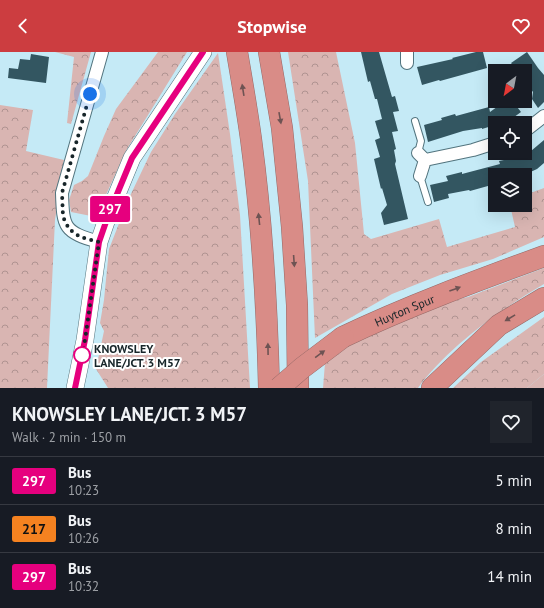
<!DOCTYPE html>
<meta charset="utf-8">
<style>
body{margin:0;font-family:"PT Sans",sans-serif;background:#20242c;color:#f1f3f6;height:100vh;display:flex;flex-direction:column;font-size:15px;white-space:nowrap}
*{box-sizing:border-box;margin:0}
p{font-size:13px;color:#9ea1a6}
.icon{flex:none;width:22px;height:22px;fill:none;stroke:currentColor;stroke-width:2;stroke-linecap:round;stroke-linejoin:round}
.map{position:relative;height:336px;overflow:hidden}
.details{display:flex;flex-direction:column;background:#171b24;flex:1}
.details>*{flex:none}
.badge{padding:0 8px;border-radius:3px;font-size:14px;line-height:26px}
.needle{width:26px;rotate:212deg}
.fabs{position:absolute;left:488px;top:12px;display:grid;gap:8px}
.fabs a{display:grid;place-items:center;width:44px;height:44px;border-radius:0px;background:#171b24;box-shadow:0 4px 16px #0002;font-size:20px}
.you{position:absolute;width:20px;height:20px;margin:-10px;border:3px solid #fff;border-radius:50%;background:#1a73e8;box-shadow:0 0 0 6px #1a73e833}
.map>.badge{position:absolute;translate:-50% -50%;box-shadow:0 0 0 2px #fff}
.round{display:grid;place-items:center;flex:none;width:42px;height:42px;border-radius:0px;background:#20242c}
.headline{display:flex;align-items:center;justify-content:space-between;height:68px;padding:0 12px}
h1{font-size:19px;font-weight:700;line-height:30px}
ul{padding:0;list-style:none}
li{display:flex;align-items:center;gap:12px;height:48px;padding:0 12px;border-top:1px solid #363941}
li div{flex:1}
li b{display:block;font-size:15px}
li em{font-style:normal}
li .badge{min-width:44px;font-weight:700;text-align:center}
header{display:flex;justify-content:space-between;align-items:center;height:52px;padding:0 12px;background:#cc3d40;color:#fff;font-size:18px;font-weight:700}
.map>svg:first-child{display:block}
</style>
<header><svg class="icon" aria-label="back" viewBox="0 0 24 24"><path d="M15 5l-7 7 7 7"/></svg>Stopwise<svg class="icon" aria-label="heart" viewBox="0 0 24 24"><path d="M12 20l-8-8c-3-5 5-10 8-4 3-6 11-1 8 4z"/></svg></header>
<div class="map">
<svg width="544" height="336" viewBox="0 0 544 336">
<defs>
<pattern id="forest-crowns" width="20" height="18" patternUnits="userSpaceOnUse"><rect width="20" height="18" fill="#d9b5b2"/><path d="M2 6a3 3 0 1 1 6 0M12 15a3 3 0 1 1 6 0" fill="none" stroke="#af9391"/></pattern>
</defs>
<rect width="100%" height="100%" fill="#c5eaf6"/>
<path fill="#d9b5b2" d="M544 322V336H527Z"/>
<path fill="url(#forest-crowns)" d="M55 0H91L71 72 67 71 74 5Z
M158 0H187L127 97 99 158 91 164 71 160 69 148 74 133 82 129 88 124 104 84 116 57Z
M288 0H336L355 91 364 182 371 187 439 167 447 195 515 175 510 153H525V143L544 136V185L493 207 440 223 392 242 315 286 308 129Z
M218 1 230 82 240 163 250 336H108L96 317 104 279 100 271 104 248 109 197 129 146 151 100 175 62Z
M0 53 33 58 26 99 64 108 55 168 47 336H0Z
M544 216V232C501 257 447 296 418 336H323L325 311 349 294 377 279 449 249 468 245Z
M544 265V322L527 336H453L481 310Z"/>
<path fill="#335661" d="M361 0H379L392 45 395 44 399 59 393 60 398 79 392 80 396 97 394 98 396 109 395 112 408 167 384 173 381 161 387 153 382 136 381 137 374 107 380 105 375 88 380 86 375 69 382 67 377 47H375L370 29 368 30Z
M476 0H483L487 16 440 29 439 28 422 33 417 15 453 7 452 6Z
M527 0 538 16 544 23V50L538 56 532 47 533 40 525 30V19H517L511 11Z
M31 2 49 5 46 31 8 26 9 16 18 17 20 7 30 8Z
M505 49 510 53 514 51 521 60 506 71H495V73L482 77V76L463 79 428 90 424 73 442 68 441 66 455 62 456 64 489 55 490 60Z
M544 88V111L537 117 524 123H495V132L470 139 469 138 448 142 449 146 434 150 430 133 448 129 446 124 462 120V122L500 112 499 109 514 106 531 99Z"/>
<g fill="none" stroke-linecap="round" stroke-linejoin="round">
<defs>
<path id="service" d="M415 69 421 89 418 101
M420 124 428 150"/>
<path id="minor" d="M407 11V0
M525 79 544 64
M418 101 425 108 420 124
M425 108 473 98 495 91
M99 190C64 180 63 176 62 141L102 0"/>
<path id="secondary" d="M75 336 85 288 99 190 108 164 132 106 203 0"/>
<g id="motorway">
<path d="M237 0C242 29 247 58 251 87 262 169 267 253 269 336"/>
<path d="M269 0 282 76 292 175 297 253 298 336"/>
<path id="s1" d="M343 285C408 254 476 229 544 204"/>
<path d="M432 336 499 273 544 246"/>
</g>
</defs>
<use href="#service" stroke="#52747e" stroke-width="8"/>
<use href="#minor" stroke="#52747e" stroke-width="14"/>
<use href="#secondary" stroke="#52747e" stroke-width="18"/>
<use href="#motorway" stroke="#956866" stroke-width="22"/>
<use href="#service" stroke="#fff" stroke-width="6"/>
<use href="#minor" stroke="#fff" stroke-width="12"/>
<use href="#secondary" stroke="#fff" stroke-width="17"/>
<use href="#motorway" stroke="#d98c87" stroke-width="21"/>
<defs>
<path id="motorway-bridge" d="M279 336 302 316 343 285"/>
</defs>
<use href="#motorway-bridge" stroke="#956866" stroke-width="22" stroke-linecap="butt"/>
<use href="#motorway-bridge" stroke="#d98c87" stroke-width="21"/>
</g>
<defs><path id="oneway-solid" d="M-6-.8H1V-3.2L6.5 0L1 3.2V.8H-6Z"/></defs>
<g fill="#6e5353">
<use href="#oneway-solid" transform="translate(243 38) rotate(-99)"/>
<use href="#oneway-solid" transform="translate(280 66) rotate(80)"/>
<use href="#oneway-solid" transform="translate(259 167) rotate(-96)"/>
<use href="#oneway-solid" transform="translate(294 209) rotate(86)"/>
<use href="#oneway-solid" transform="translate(455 237) rotate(-20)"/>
<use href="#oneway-solid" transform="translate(510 266) rotate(149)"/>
<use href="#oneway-solid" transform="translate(268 297) rotate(-91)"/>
<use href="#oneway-solid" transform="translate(320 302) rotate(-36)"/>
</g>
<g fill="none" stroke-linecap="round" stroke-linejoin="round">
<defs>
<path id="line" d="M75 336 85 288 99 190 108 164 132 106 203 0"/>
</defs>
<use href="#line" stroke="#fff" stroke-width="9"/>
<use href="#line" stroke="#e6007e" stroke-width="6"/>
<path stroke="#172529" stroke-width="4" stroke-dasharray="0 7.2" d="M82 303 85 288 99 190 80 185 69 177 63 165 62 141 90 42"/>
</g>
<circle fill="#fff" stroke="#e6007e" stroke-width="2" cx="82" cy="303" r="8"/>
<g text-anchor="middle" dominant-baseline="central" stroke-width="4" stroke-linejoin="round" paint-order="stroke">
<g font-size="12" fill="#172529" stroke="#fff">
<text stroke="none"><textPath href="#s1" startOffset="67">Huyton Spur</textPath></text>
</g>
<g font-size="12" font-weight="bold" fill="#172529" stroke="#fff" text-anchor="start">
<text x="94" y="296">KNOWSLEY<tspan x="94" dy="14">LANE/JCT. 3 M57</tspan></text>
</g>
</g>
</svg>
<div class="fabs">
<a><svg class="needle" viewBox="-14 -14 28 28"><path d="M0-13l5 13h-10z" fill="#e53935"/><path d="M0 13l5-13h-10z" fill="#9ea1a6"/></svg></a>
<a><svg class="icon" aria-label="locate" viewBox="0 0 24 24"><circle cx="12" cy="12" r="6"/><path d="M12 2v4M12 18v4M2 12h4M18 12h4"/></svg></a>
<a><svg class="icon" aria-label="layers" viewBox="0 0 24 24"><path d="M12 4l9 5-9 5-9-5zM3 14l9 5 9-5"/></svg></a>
</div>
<div class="you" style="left:90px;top:42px"></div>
<b class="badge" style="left:110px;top:157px;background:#e6007e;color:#fff">297</b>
</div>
<section class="details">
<div class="headline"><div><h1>KNOWSLEY LANE/JCT. 3 M57</h1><p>Walk · 2 min · 150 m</p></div><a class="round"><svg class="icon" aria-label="heart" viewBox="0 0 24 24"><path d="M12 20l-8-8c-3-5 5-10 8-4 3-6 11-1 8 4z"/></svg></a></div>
<ul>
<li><span class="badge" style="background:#e6007e;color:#fff">297</span><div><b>Bus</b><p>10:23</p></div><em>5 min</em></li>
<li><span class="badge" style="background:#f58220;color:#111">217</span><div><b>Bus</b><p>10:26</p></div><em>8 min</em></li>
<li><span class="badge" style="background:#e6007e;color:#fff">297</span><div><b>Bus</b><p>10:32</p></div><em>14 min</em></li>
</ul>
</section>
